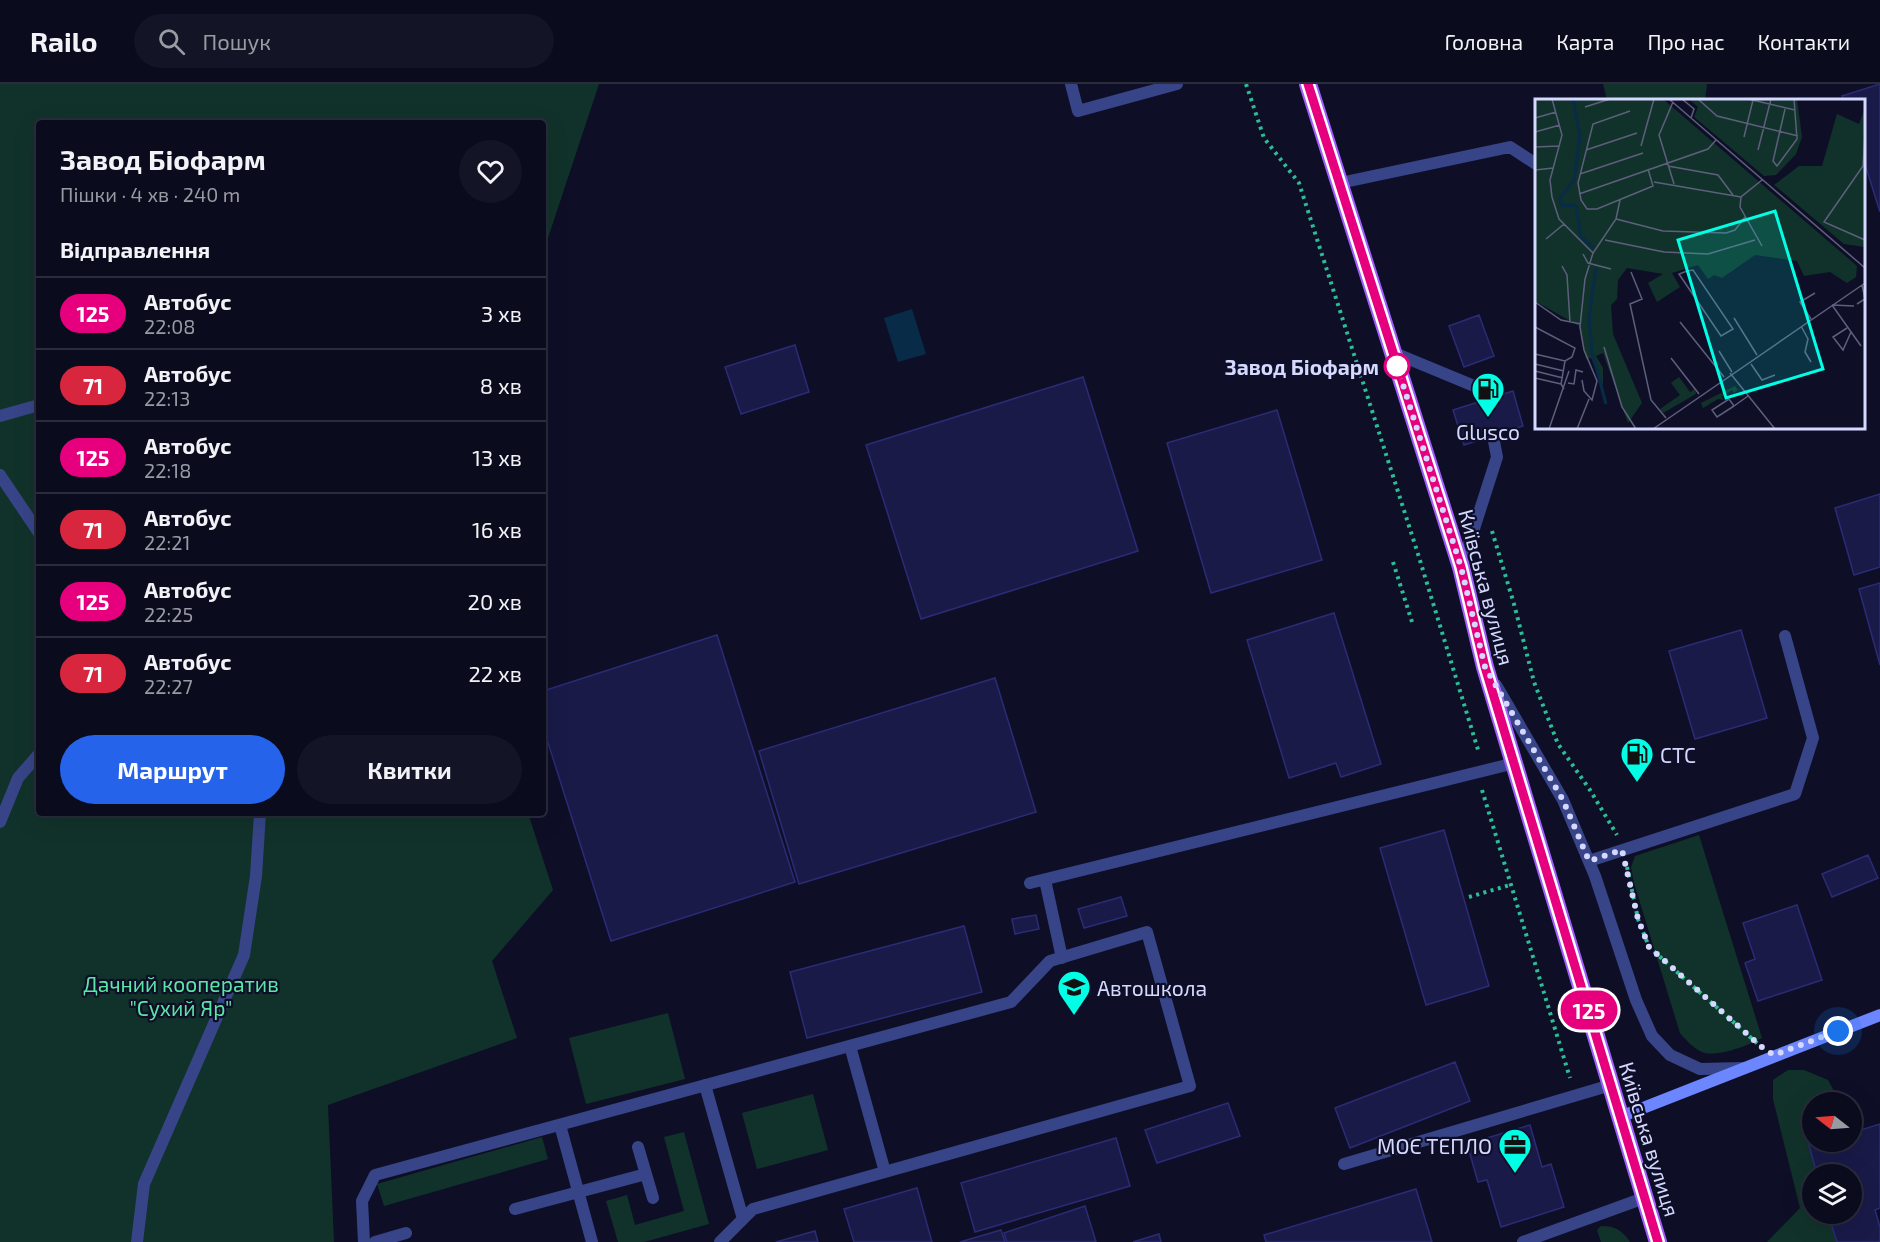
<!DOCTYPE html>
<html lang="uk">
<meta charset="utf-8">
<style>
body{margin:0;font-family:"Exo 2",sans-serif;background:#131426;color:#f1f3f6;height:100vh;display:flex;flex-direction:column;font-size:22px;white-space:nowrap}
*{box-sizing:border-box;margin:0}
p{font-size:20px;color:#999ba4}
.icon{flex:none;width:33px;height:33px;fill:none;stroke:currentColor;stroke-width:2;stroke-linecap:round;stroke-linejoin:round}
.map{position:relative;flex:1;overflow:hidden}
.side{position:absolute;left:36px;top:36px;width:510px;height:696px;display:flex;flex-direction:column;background:#0a0b1d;border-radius:6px;box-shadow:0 6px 24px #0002,0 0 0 2px #2a2b3b}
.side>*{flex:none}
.badge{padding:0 12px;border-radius:20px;font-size:21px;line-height:39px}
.needle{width:39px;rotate:287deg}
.tools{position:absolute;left:1802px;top:1008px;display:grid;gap:12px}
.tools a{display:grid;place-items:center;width:60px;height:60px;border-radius:50%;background:#0a0b1d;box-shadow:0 6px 24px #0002,0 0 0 2px #2a2b3b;font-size:30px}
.you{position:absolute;width:30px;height:30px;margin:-15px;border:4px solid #fff;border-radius:50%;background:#1a73e8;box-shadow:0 0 0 9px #1a73e833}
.map>.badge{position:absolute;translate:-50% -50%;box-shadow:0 0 0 3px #fff}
h2{padding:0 24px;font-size:22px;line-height:54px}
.round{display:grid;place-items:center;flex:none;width:63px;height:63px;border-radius:32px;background:#131426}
.headline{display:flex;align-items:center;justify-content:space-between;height:102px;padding:0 24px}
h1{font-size:28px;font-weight:700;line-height:45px}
.button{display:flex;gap:12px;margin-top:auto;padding:12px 24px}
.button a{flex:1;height:69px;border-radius:36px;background:#2563eb;color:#fff;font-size:24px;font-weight:700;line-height:69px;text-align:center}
.button a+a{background:#131426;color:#f1f3f6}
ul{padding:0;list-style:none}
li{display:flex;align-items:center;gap:18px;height:72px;padding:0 24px;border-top:2px solid #2a2b3b}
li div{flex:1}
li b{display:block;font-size:22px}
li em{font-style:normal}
li .badge{min-width:66px;font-weight:700;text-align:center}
header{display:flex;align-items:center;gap:36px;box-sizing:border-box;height:84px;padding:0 30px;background:#0a0b1d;border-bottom:2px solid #2a2b3b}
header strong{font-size:28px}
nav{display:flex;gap:33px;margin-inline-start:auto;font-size:21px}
.search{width:420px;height:54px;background:#131426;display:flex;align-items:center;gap:15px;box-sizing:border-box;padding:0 21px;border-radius:33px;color:#999ba4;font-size:22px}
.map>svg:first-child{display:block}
</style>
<header>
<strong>Railo</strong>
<div class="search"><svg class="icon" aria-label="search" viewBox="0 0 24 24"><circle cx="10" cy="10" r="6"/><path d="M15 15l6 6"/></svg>Пошук</div>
<nav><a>Головна</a><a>Карта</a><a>Про нас</a><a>Контакти</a></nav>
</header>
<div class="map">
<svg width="1880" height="1158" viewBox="0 0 1880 1158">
<rect width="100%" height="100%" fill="#0e0f27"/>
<path fill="#11322a" d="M0 0H599L543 169V39H39V729H528L553 806 492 877 517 954 328 1021 334 1158H0Z
M1603 0H1707L1705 16H1607Z
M1699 751 1762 954C1749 961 1717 974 1702 968 1693 964 1686 956 1680 949L1634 799 1631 783 1635 772Z
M668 929 685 995 586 1020 569 954Z
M1788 986H1804L1828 996 1840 1018H1812V1058H1820L1809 1061 1817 1090H1812V1130H1828L1837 1158H1767L1800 1124 1773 1015V996Z
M813 1010 828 1066 757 1085 742 1029Z
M684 1048 709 1140 644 1158H618L606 1117 627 1111 635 1141 684 1127 664 1053Z
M542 1053 548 1075 384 1122 377 1100Z
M1601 1142C1615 1142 1622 1146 1630 1158H1601L1597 1146Z"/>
<path fill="#082b47" d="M912 225 926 270 898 278 884 234Z"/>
<path fill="#1a1a49" stroke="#2b2b76" stroke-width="1.5" d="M1880 0V128L1864 77V16H1844L1842 12Z
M1479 231 1494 272 1464 283 1449 242Z
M795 261 809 308 741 330 725 283Z
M1083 293 1138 467 921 535 866 361Z
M1513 307 1523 342 1464 361 1453 326Z
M1277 326 1322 476 1211 509 1167 359Z
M1880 410V483L1854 491 1835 424Z
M1880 499V581L1859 505Z
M1334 529 1381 680 1341 693 1336 679 1289 694 1247 556Z
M1741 546 1767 634 1695 655 1669 567Z
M717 551 795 798 611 857 543 643V607Z
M995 594 1036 728 799 800 759 667Z
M1444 746 1489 902 1426 921 1380 764Z
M1868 771 1878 794 1832 813 1822 790Z
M1121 813 1127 832 1084 844 1078 825Z
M1797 821 1822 896 1758 917 1745 879 1755 875 1743 839Z
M1036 831 1039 845 1015 850 1012 835Z
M964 842 982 908 807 954 790 888Z
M1455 978 1470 1017 1350 1064 1335 1024Z
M1228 1019 1240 1052 1157 1079 1145 1046Z
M1880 1040V1124L1875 1126 1880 1143V1158H1837L1828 1130H1851V1090H1817L1809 1061 1820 1058H1851V1049Z
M1530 1041 1542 1083 1551 1080 1564 1123 1501 1143 1487 1096 1478 1098 1467 1060Z
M1116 1054 1130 1102 975 1148 961 1099Z
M917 1104 932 1158H854L844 1125Z
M1416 1105 1432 1158H1266L1264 1151Z
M1085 1122 1096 1158H1007L1004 1149Z
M1001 1146 1005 1158H960Z
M815 1147 818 1158H776Z
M1159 1150 1161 1158H1133Z"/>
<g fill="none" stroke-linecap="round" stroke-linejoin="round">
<path stroke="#2abe97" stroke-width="4" stroke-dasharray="3 4.5" stroke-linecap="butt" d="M1246 0 1264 54 1299 99 1418 470 1479 669
M1492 447 1514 520 1534 598 1558 660 1590 706 1617 751
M1393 478 1412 538
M1482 706 1570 994
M1627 783 1638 835 1649 863 1759 961
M1469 813 1510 801"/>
<path stroke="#374588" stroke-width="12" d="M1071 0 1078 27 1177 0
M1340 99 1510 63 1536 80
M1392 268 1479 304 1483 316
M0 332 39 321
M0 391 39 449
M1462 482 1497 373 1493 352
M1496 601 1563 716 1595 792 1636 916 1652 952 1670 971 1700 985 1744 984
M0 738 18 694 39 670
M1589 777 1795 710 1813 654 1785 552
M1045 796 1062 874
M1030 799 1515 679
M850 962 885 1088
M705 1001 743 1135
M560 1041 592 1158
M638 1063 653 1114
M1344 1080 1611 1001
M515 1125 646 1090
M137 1158 144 1100 244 871 256 792 260 729
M364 1158 362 1117 375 1091 1011 918 1050 877 1147 848 1190 1002 753 1125 720 1158
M375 1158 406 1149
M1523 1158 1644 1114"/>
<path stroke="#6c86ff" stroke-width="12" d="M1620 1033 1880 931"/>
<path stroke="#a15cff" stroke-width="18" d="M1308 0 1461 483 1485 583 1658 1158"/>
</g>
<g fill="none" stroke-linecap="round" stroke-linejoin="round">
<defs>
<path id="line" d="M1308 0 1461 483 1485 583 1658 1158"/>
</defs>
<use href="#line" stroke="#fff" stroke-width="14"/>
<use href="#line" stroke="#e6007e" stroke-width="9"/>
<path stroke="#d5d8ff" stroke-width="6" stroke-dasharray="0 10.8" d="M1397 282 1461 483 1485 583 1563 716 1589 777 1622 766 1638 835 1649 863 1764 965 1774 971 1838 947"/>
</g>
<defs>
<symbol id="fuel-pin" viewBox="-11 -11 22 30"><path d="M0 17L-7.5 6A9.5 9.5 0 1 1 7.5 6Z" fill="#01ffe5" stroke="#0e0f27"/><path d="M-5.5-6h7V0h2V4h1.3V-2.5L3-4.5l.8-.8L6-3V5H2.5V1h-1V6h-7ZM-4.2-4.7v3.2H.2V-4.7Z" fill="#111"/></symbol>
<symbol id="school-pin" viewBox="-11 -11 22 30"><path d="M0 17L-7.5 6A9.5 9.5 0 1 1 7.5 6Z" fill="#01ffe5" stroke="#0e0f27"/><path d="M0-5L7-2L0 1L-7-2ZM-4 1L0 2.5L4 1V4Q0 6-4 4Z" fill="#111"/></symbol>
<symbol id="office-pin" viewBox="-11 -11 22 30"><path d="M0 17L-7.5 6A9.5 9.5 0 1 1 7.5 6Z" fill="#01ffe5" stroke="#0e0f27"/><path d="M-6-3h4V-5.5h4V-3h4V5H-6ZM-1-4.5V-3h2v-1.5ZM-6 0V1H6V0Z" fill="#111"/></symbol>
</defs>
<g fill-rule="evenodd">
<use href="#fuel-pin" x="1469" y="286" width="38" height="52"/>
<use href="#fuel-pin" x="1618" y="651" width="38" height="52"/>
<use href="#school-pin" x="1055" y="884" width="38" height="52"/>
<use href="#office-pin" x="1496" y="1042" width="38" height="52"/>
</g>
<circle fill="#fff" stroke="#e6007e" stroke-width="3" cx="1397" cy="282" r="12"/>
<g text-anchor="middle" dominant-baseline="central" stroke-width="4.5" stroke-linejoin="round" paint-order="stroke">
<g font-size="21" font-weight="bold" fill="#d5d8ff" stroke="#0e0f27" text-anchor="end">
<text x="1379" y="282">Завод Біофарм</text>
</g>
<g font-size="21" fill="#d5d8ff" stroke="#0e0f27" text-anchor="start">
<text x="1488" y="347" text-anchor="middle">Glusco</text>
<text x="1660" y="670">СТС</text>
<text x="1097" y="903">Автошкола</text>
<text x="1492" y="1061" text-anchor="end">МОЄ ТЕПЛО</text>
</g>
<g font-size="21" fill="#d5d8ff" stroke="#0e0f27">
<text transform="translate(1487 503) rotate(75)">Київська вулиця</text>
<text transform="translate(1650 1055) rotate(73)">Київська вулиця</text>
</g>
<g font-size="21" fill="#5be5a7" stroke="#0e0f27">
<text x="181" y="899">Дачний кооператив<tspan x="181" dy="24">"Сухий Яр"</tspan></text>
</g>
</g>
<g transform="translate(1535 15)">
<rect width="330" height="330" fill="#0e0f27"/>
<path d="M0 0H128L322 167 321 178 312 184 295 173 269 177 262 162 220 156 187 179 179 176 173 180 163 166 137 174 145 188 122 203 113 184 128 175 92 169 83 181 82 200 76 206 78 235 107 304 93 324 68 254 61 257 68 269V287L56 259 51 260 44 227 0 202ZM154 0H262L267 38 261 55 241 76 229 77 159 18 163 8ZM330 9V148L309 145 239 86 264 67H287L302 15 324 25ZM144 278 155 293 160 290 161 295 128 314 125 310 145 296 136 284ZM200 287 203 291 199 294 197 291 187 298 189 301 183 300 168 309 166 304Z" fill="#11322a"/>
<path fill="none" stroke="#082b47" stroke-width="3" d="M38 0 45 38 39 81 25 99 27 106 41 107 46 138 59 149M61 169 54 220 57 253 71 305"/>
<path fill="none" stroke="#5e5f7d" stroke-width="1.5" d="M17 0 27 36 15 81 17 98 24 120 58 154M134 0 330 169M147 0 159 10 156 19M163 0 182 17 263 37M213 0 260 11M138 3 124 36 139 85M50 8 75 0M250 10 238 62 242 67 262 40 259 0M95 12 58 25 43 84 46 101 52 110H62L118 87 113 70M0 19 21 13M0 33 25 26M330 36 328 67 289 123 330 141M209 38 218 1M106 47 119 0M0 48 24 47M51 51 102 34M223 51 236 0M133 67 183 76 198 96M0 71 18 69M45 75 108 54M119 83 206 98M44 95 173 50 181 41M81 120 128 132 191 134 200 131 210 118M11 140 29 125M70 141 129 153 173 155 220 141M227 147 205 108 206 98 227 81M48 155 53 164 76 170M27 167 32 176 35 223M152 172 144 175 186 237 198 230 158 171 152 172 154 175M96 173 107 200 95 205 116 301 131 319M0 203 26 221 46 225M322 205 330 200 327 186M297 206 326 247M297 206 319 207M199 219 222 256M276 220 265 203 280 194M145 223 189 278M266 227 273 240 270 253 276 263M0 228 40 249 37 258 30 262 0 255M312 229 298 238 308 251 316 233M69 248 87 308 101 330M184 252 197 273M136 259 164 295M0 265 29 272M216 265 227 281 240 276M0 272 28 279M195 274 240 330M0 279 26 285M47 281 49 292 57 301 62 282 49 251 45 228 50 180 58 154 81 120 85 101M33 284 39 285 41 271 48 273M29 290 26 285 30 262M199 307 182 318 177 311 194 300 199 307 213 297M14 330 34 272M42 330 54 300M118 330 330 184"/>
<path fill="#01ffe5" fill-opacity="0.15" stroke="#01ffe5" stroke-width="3" d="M240 112 288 270 191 299 143 141Z"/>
<rect width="330" height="330" fill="none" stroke="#d5d8ff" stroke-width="3"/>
</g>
</svg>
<div class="tools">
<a><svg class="needle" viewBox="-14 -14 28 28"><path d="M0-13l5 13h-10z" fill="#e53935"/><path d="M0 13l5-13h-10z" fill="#999ba4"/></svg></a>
<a><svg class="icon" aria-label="layers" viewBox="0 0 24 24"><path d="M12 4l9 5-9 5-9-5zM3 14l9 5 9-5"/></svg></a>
</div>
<div class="you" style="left:1838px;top:947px"></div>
<b class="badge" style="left:1589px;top:926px;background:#e6007e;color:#fff">125</b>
<section class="side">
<div class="headline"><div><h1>Завод Біофарм</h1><p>Пішки · 4 хв · 240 m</p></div><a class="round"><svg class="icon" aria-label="heart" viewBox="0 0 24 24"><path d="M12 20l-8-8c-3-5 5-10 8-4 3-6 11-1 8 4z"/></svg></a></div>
<h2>Відправлення</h2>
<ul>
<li><span class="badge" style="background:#e6007e;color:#fff">125</span><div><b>Автобус</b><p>22:08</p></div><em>3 хв</em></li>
<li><span class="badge" style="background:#d7263d;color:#fff">71</span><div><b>Автобус</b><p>22:13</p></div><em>8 хв</em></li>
<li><span class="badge" style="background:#e6007e;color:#fff">125</span><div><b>Автобус</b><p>22:18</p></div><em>13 хв</em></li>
<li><span class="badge" style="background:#d7263d;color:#fff">71</span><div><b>Автобус</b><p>22:21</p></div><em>16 хв</em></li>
<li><span class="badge" style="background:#e6007e;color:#fff">125</span><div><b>Автобус</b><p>22:25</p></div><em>20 хв</em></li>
<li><span class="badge" style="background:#d7263d;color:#fff">71</span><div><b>Автобус</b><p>22:27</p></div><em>22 хв</em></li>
</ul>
<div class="button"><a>Маршрут</a><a>Квитки</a></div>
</section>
</div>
